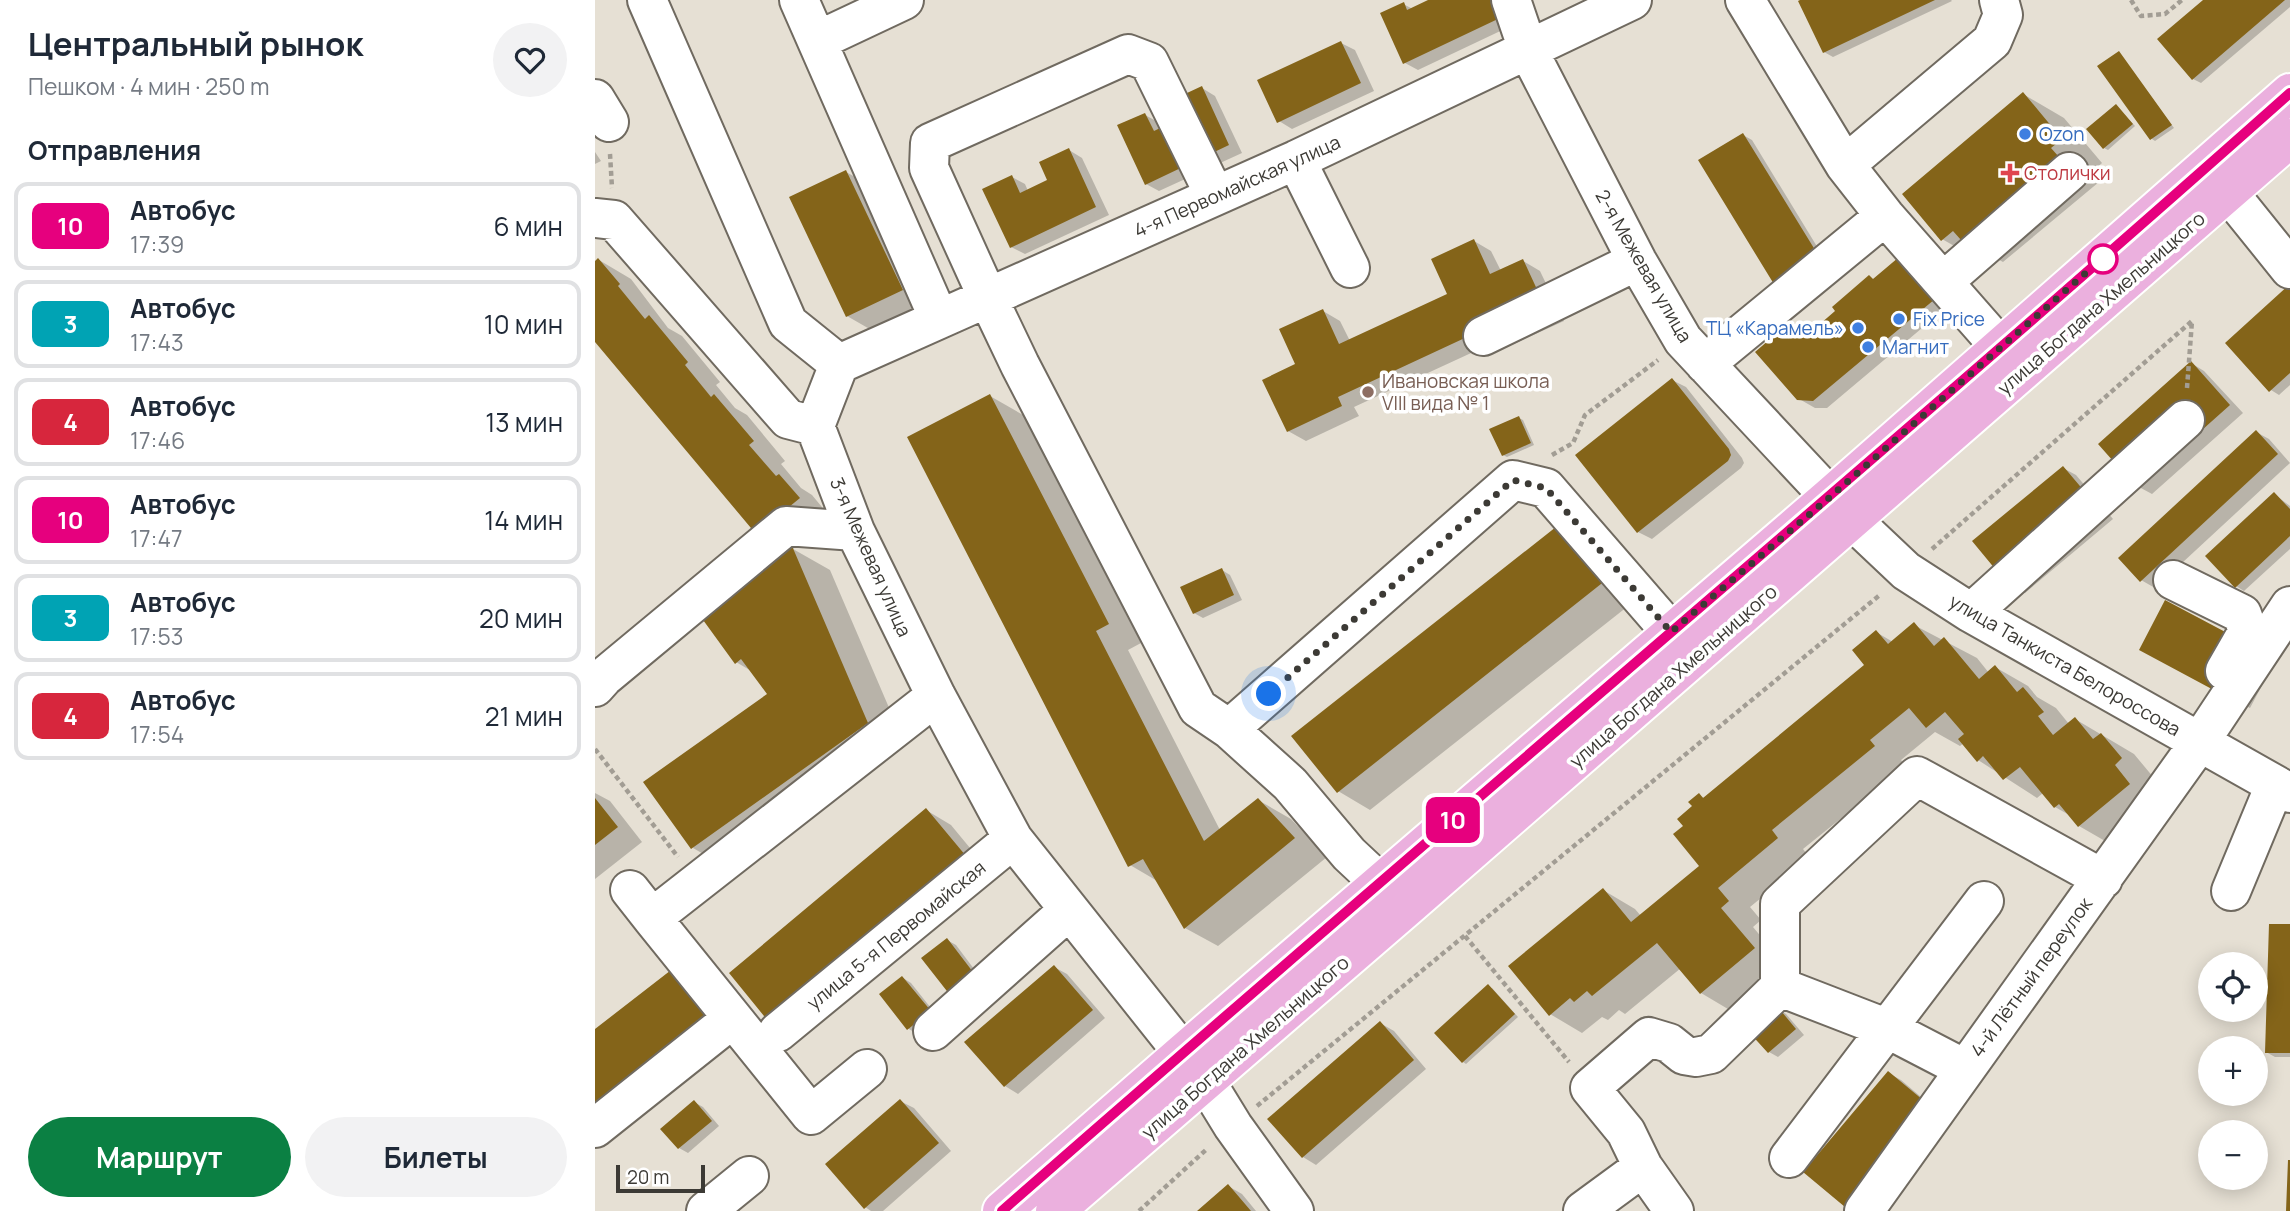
<!DOCTYPE html>
<html lang="ru">
<meta charset="utf-8">
<style>
body{margin:0;font-family:Manrope,sans-serif;background:#f2f2f3;color:#1f2937;height:100vh;display:flex;flex-direction:column;font-size:26px;white-space:nowrap}
*{box-sizing:border-box;margin:0}
p{font-size:23px;color:#747a83}
.icon{flex:none;width:38px;height:38px;fill:none;stroke:currentColor;stroke-width:2;stroke-linecap:round;stroke-linejoin:round}
.map{position:relative;flex:1;overflow:hidden}
.details{display:flex;flex-direction:column;background:#fff;width:595px}
.details>*{flex:none}
.badge{padding:0 14px;border-radius:10px;font-size:24px;line-height:46px}
.tools{position:absolute;left:1603px;top:952px;display:grid;gap:14px}
.tools a{display:grid;place-items:center;width:70px;height:70px;border-radius:50%;background:#fff;box-shadow:0 4px 18px #0003;font-size:35px}
.scale{position:absolute;left:21px;bottom:18px;width:89px;box-sizing:border-box;padding-left:7px;border:4px solid #3c3a35;border-top:0;font-size:19px;line-height:24px;white-space:nowrap;color:#3c3a35;-webkit-text-stroke:5px #fff;paint-order:stroke}
.you{position:absolute;width:35px;height:35px;margin:-18px;border:5px solid #fff;border-radius:50%;background:#1a73e8;box-shadow:0 0 0 10px #1a73e833}
.map>.badge{position:absolute;translate:-50% -50%;box-shadow:0 0 0 4px #fff}
h2{padding:0 28px;font-size:26px;line-height:63px}
.round{display:grid;place-items:center;flex:none;width:74px;height:74px;border-radius:37px;background:#f2f2f3}
.headline{display:flex;align-items:center;justify-content:space-between;height:119px;padding:0 28px}
h1{font-size:33px;font-weight:700;line-height:52px}
.button{display:flex;gap:14px;margin-top:auto;padding:14px 28px}
.button a{flex:1;height:80px;border-radius:42px;background:#0b8043;color:#fff;font-size:28px;font-weight:700;line-height:80px;text-align:center}
.button a+a{background:#f2f2f3;color:#1f2937}
ul{padding:0;list-style:none}
li{display:flex;align-items:center;gap:21px;height:88px;margin:0 14px 10px;padding:0 14px;border:4px solid #e0e1e3;border-radius:14px}
li div{flex:1}
li b{display:block;font-size:26px}
li em{font-style:normal}
li .badge{min-width:77px;font-weight:700;text-align:center}
main{display:flex;flex:1;min-height:0}
.map>svg:first-child{display:block}
</style>
<main>
<section class="details">
<div class="headline"><div><h1>Центральный рынок</h1><p>Пешком · 4 мин · 250 m</p></div><a class="round"><svg class="icon" aria-label="heart" viewBox="0 0 24 24"><path d="M12 20l-8-8c-3-5 5-10 8-4 3-6 11-1 8 4z"/></svg></a></div>
<h2>Отправления</h2>
<ul>
<li><span class="badge" style="background:#e6007e;color:#fff">10</span><div><b>Автобус</b><p>17:39</p></div><em>6 мин</em></li>
<li><span class="badge" style="background:#00a3b4;color:#fff">3</span><div><b>Автобус</b><p>17:43</p></div><em>10 мин</em></li>
<li><span class="badge" style="background:#d7263d;color:#fff">4</span><div><b>Автобус</b><p>17:46</p></div><em>13 мин</em></li>
<li><span class="badge" style="background:#e6007e;color:#fff">10</span><div><b>Автобус</b><p>17:47</p></div><em>14 мин</em></li>
<li><span class="badge" style="background:#00a3b4;color:#fff">3</span><div><b>Автобус</b><p>17:53</p></div><em>20 мин</em></li>
<li><span class="badge" style="background:#d7263d;color:#fff">4</span><div><b>Автобус</b><p>17:54</p></div><em>21 мин</em></li>
</ul>
<div class="button"><a>Маршрут</a><a>Билеты</a></div>
</section>
<div class="map">
<svg width="1695" height="1211" viewBox="0 0 1695 1211">
<rect width="100%" height="100%" fill="#e6e0d4"/>
<path fill="#0003" d="M837 0H905L918 25 823 70 810 63 808 4 818 9Z
M1209 0H1356L1357 1 1238 57 1229 52Z
M1610 0H1695V7L1606 83 1598 79Z
M746 43 760 50 779 91 697 129 684 121Z
M1524 53 1579 128 1560 141 1557 139Z
M607 88 620 96 647 153 564 191 551 184 550 115 563 122Z
M1428 94 1469 118 1507 163 1496 173 1504 182 1408 262 1397 256 1389 263 1347 239Z
M1521 106 1540 126 1513 150 1509 148Z
M1148 135 1157 140 1240 276 1106 161Z
M474 150 487 158 514 215 430 254 416 247 417 177 430 184 433 191 455 181Z
M0 152 6 161 0 164Z
M251 172 284 190 340 309 285 335 252 316Z
M879 241 896 251 906 271 928 261 945 271 969 321 910 348 900 342 759 407 764 416 711 441 693 431 702 365 728 311 745 321 755 341 855 295Z
M4 260 36 279 73 328 87 336 125 382 121 385 140 408 152 415 190 461 186 464 206 488 217 495 236 518 198 549 235 570 310 745 136 870 98 848 174 694 158 672 141 662 193 551 0 339V263Z
M1279 280 1358 302 1232 408H1220L1199 396 1195 321 1208 328 1214 335Z
M1695 287V385L1684 395 1676 390Z
M1596 363 1609 371 1648 413 1557 494 1544 487Z
M1077 380 1091 387 1147 458 1149 463 1146 468 1057 539 1043 532Z
M395 396 428 415 546 643 533 650 625 830 663 800 696 819 732 857 623 946 590 928 564 882 535 865Z
M924 418 928 420 939 445 912 457 908 455Z
M1661 432 1674 439 1695 463 1560 588 1546 580Z
M1468 468 1481 475 1518 519 1430 593 1416 585Z
M1679 494 1695 506V549L1649 591 1641 586Z
M966 525 1042 599 775 810 743 791Z
M627 570 635 575 647 600 608 618 599 613Z
M1319 625 1382 658 1394 673 1400 667 1433 686 1442 697 1461 708 1474 724 1480 719 1539 754 1559 778 1517 845 1484 826 1476 816 1460 807 1448 793 1442 798 1383 760 1369 743 1365 746 1340 732 1306 760 1311 766 1208 849 1215 858 1155 907 1166 920 1158 927 1192 968 1138 1012 1106 993 1086 968 1030 1014 1024 1010 1013 1020 1007 1017 987 1033 955 1014 1008 890 1040 909 1046 916 1107 866 1090 826 1104 795 1111 799 1272 665 1281 632 1298 642Z
M1559 657 1680 661 1655 708Z
M0 793 15 801 47 842 0 879Z
M331 810 356 825 394 871 200 1034Z
M1675 926H1695V1057H1680L1671 1052Z
M352 940 361 945 388 981 364 999Z
M459 967 472 974 510 1018 423 1094 410 1086Z
M308 978 316 983 343 1017 322 1034 314 1029 286 995Z
M897 988 923 1017 871 1064 868 1062Z
M1182 1009 1191 1014 1209 1035 1183 1057 1174 1052Z
M785 1023 799 1031 831 1069 721 1165 708 1157Z
M1293 1073 1306 1080 1346 1114Z
M305 1101 319 1108 356 1151 288 1211H276L270 1207Z
M99 1102 108 1107 124 1126 93 1153 84 1148Z
M633 1186 647 1194 661 1211H605Z"/>
<path fill="#846419" d="M833 0H897L905 18 808 64 785 13 809 2 812 10Z
M1205 0H1340L1228 53 1203 1Z
M1608 0H1690L1597 80 1562 39Z
M746 41 766 83 682 123 662 80Z
M1524 51 1577 125 1555 140 1502 66Z
M607 86 634 145 550 185 522 125 550 113 559 131 586 118 577 100Z
M1428 92 1467 139 1456 148 1464 157 1366 240 1358 231 1346 241 1307 194Z
M1521 104 1538 124 1508 149 1491 129Z
M1148 133 1233 271 1188 299 1103 160Z
M474 148 501 207 415 248 387 189 417 175 425 193 452 180 444 162Z
M251 170 308 290 251 317 194 197Z
M879 239 895 274 928 259 952 311 887 330 743 397 747 406 692 432 667 380 700 364 684 329 728 309 744 344 852 294 836 259Z
M1310 252 1346 294 1218 401 1202 400 1160 352 1174 340 1172 337 1194 318 1210 337 1240 311 1237 307 1274 275 1278 279Z
M3 258 25 284 23 286 50 319 54 315 93 362 90 365 116 397 119 394 159 441 154 445 181 476 184 474 205 498 161 534 0 342V261Z
M1695 284V373L1674 392 1630 343Z
M1596 361 1635 405 1542 488 1503 444Z
M1077 378 1134 449 1136 455 1133 461 1042 533 980 455Z
M395 394 514 624 501 631 609 841 663 798 700 838 589 929 548 859 533 867 312 437Z
M924 416 936 443 907 456 894 429Z
M1661 430 1683 454 1545 582 1523 558Z
M1468 466 1506 511 1415 587 1377 541Z
M1679 492 1695 509V536L1640 588 1610 556Z
M966 523 1011 580 742 793 696 736Z
M197 546 273 723 96 849 48 782 172 694 146 659 140 664 103 613Z
M627 568 639 595 598 614 585 587Z
M1570 600 1668 652 1641 702 1544 650Z
M1319 622 1339 646 1349 637 1384 679 1400 665 1422 692 1428 687 1449 712 1443 716 1458 735 1480 717 1498 739 1506 733 1527 758 1520 765 1535 784 1483 827 1464 804 1459 808 1425 767 1408 780 1388 756 1382 762 1363 739 1369 734 1350 712 1331 728 1314 708 1275 740 1280 746 1177 830 1183 838 1123 888 1134 901 1126 908 1160 948 1105 994 1062 943 997 996 992 991 979 1002 975 998 954 1016 913 966 1008 888 1036 922 1104 866 1078 834 1088 826 1082 819 1097 806 1093 802 1104 793 1108 798 1269 665 1257 650 1281 630 1293 644Z
M0 798 23 827 0 845Z
M331 808 371 856 173 1021 134 973Z
M1674 924H1695V1053H1670Z
M352 938 381 976 355 995 326 958Z
M459 965 498 1010 409 1087 369 1042Z
M80 967 117 1014 0 1106V1029Z
M307 976 336 1011 312 1030 284 994Z
M893 984 920 1014 867 1063 839 1033Z
M1182 1006 1201 1029 1173 1053 1153 1031Z
M785 1021 819 1060 707 1158 672 1119Z
M1293 1071 1334 1105 1250 1207 1208 1172Z
M305 1099 344 1143 269 1209 230 1164Z
M99 1100 117 1121 83 1149 65 1129Z
M1693 1160H1695V1211H1691Z
M633 1184 656 1211H602Z"/>
<g fill="none" stroke-linecap="round" stroke-linejoin="round">
<defs>
<path id="minor" d="M52 0 193 323 244 364 220 426 260 531 341 696 418 839 588 1053
M204 0 344 319
M916 0 933 50 1042 261 1088 340 1235 497
M1150 0 1250 165 1290 216 1406 348
M222 41 309 0
M0 99 14 122
M701 160 755 268
M1250 165 1397 41 1408 15 1404 0
M1633 192 1695 269
M620 196 554 62 533 54 335 143 334 168 393 298 425 365 603 708 634 729 695 784 754 854 785 883
M0 218 19 220 193 419 220 426
M1348 282 1474 172
M888 336 1042 261
M244 364 701 160 1037 0
M1110 364 1290 216
M1257 520 1311 571 1376 613 1695 793
M1578 580 1647 614 1653 631 1630 671
M1376 613 1590 420
M0 687 9 677 191 526 260 531
M634 729 918 480 951 488 1076 632
M35 890 57 918
M1636 891 1680 785
M338 1031 474 910
M183 1032 418 839
M272 1069 216 1115 57 918 341 696
M1370 1069 1291 1028 1185 987V904L1322 776 1508 879
M611 1082 638 1126 699 1211
M0 1128 137 1019
M1194 1158 1389 901
M111 1211 154 1176
M988 1211 1048 1167
M1079 1211 1048 1167 1031 1132 995 1088 1054 1037 1074 1043 1089 1055 1101 1057 1116 1054 1185 987
M1269 1211 1604 743 1695 606"/>
<path id="major" d="M407 1211 588 1053 1235 497 1695 93
M460 1211 813 906 1695 138"/>
</defs>
<use href="#minor" stroke="#706a60" stroke-width="42"/>
<use href="#major" stroke="#fff" stroke-width="42"/>
<path stroke="#a29d94" stroke-width="4.5" stroke-dasharray="5 3.5" stroke-linecap="butt" d="M1536 0 1546 16 1570 14 1587 0
M15 154 17 188
M1592 388 1597 321
M957 455 978 443 990 415 1063 360
M1337 549 1597 321
M0 749 83 857
M870 936 974 1062
M662 1106 1286 594
M544 1211 613 1148"/>
<use href="#minor" stroke="#fff" stroke-width="38"/>
<use href="#major" stroke="#ebb0de" stroke-width="38"/>
</g>
<g fill="none" stroke-linecap="round" stroke-linejoin="round">
<defs>
<path id="line" d="M407 1211C834 836 1270 471 1695 93"/>
</defs>
<use href="#line" stroke="#fff" stroke-width="16"/>
<use href="#line" stroke="#e6007e" stroke-width="10"/>
<path stroke="#3c3a35" stroke-width="7" stroke-dasharray="0 12.6" d="M674 694 918 480 951 488 1076 632 1235 497 1509 257 1508 259"/>
</g>
<g fill="#3f7fe0" stroke="#fff" stroke-width="2.5">
<circle cx="1430" cy="134" r="7"/>
<circle cx="1304" cy="319" r="7"/>
<circle cx="1263" cy="328" r="7"/>
<circle cx="1273" cy="347" r="7"/>
</g>
<path fill="#e0444e" stroke="#fff" stroke-width="2.5" d="M1411.5 162.5h7v7h7v7h-7v7h-7v-7h-7v-7h7z"/>
<circle fill="#fff" stroke="#e6007e" stroke-width="3.5" cx="1508" cy="259" r="14"/>
<circle fill="#8d6e63" stroke="#fff" stroke-width="2.5" cx="773" cy="392" r="7"/>
<g text-anchor="middle" dominant-baseline="central" stroke-width="7" stroke-linejoin="round" paint-order="stroke">
<g font-size="19" fill="#366cbe" stroke="#fff" text-anchor="start">
<text x="1444" y="134">Ozon</text>
<text x="1318" y="319">Fix Price</text>
<text x="1249" y="328" text-anchor="end">ТЦ «Карамель»</text>
<text x="1287" y="347">Магнит</text>
</g>
<g font-size="19" fill="#be3a42" stroke="#fff" text-anchor="start">
<text x="1429" y="173">Столички</text>
</g>
<g font-size="19" fill="#3c3a35" stroke="#fff">
<text transform="translate(642 186) rotate(-24)">4-я Первомайская улица</text>
<text transform="translate(1049 266) rotate(60)">2-я Межевая улица</text>
<text transform="translate(1506 303) rotate(-41)">улица Богдана Хмельницкого</text>
<text transform="translate(276 557) rotate(66)">3-я Межевая улица</text>
<text transform="translate(1470 665) rotate(30)">улица Танкиста Белороссова</text>
<text transform="translate(1078 676) rotate(-41)">улица Богдана Хмельницкого</text>
<text transform="translate(301 935) rotate(-39)">улица 5-я Первомайская</text>
<text transform="translate(1436 977) rotate(-54)">4-й Лётный переулок</text>
<text transform="translate(650 1047) rotate(-41)">улица Богдана Хмельницкого</text>
</g>
<g font-size="19" fill="#785e54" stroke="#fff" text-anchor="start">
<text x="787" y="381">Ивановская школа<tspan x="787" dy="22">VIII вида № 1</tspan></text>
</g>
</g>
</svg>
<div class="tools">
<a><svg class="icon" aria-label="locate" viewBox="0 0 24 24"><circle cx="12" cy="12" r="6"/><path d="M12 2v4M12 18v4M2 12h4M18 12h4"/></svg></a>
<a>+</a>
<a>−</a>
</div>
<div class="scale">20 m</div>
<div class="you" style="left:674px;top:694px"></div>
<b class="badge" style="left:858px;top:820px;background:#e6007e;color:#fff">10</b>
</div>
</main>
